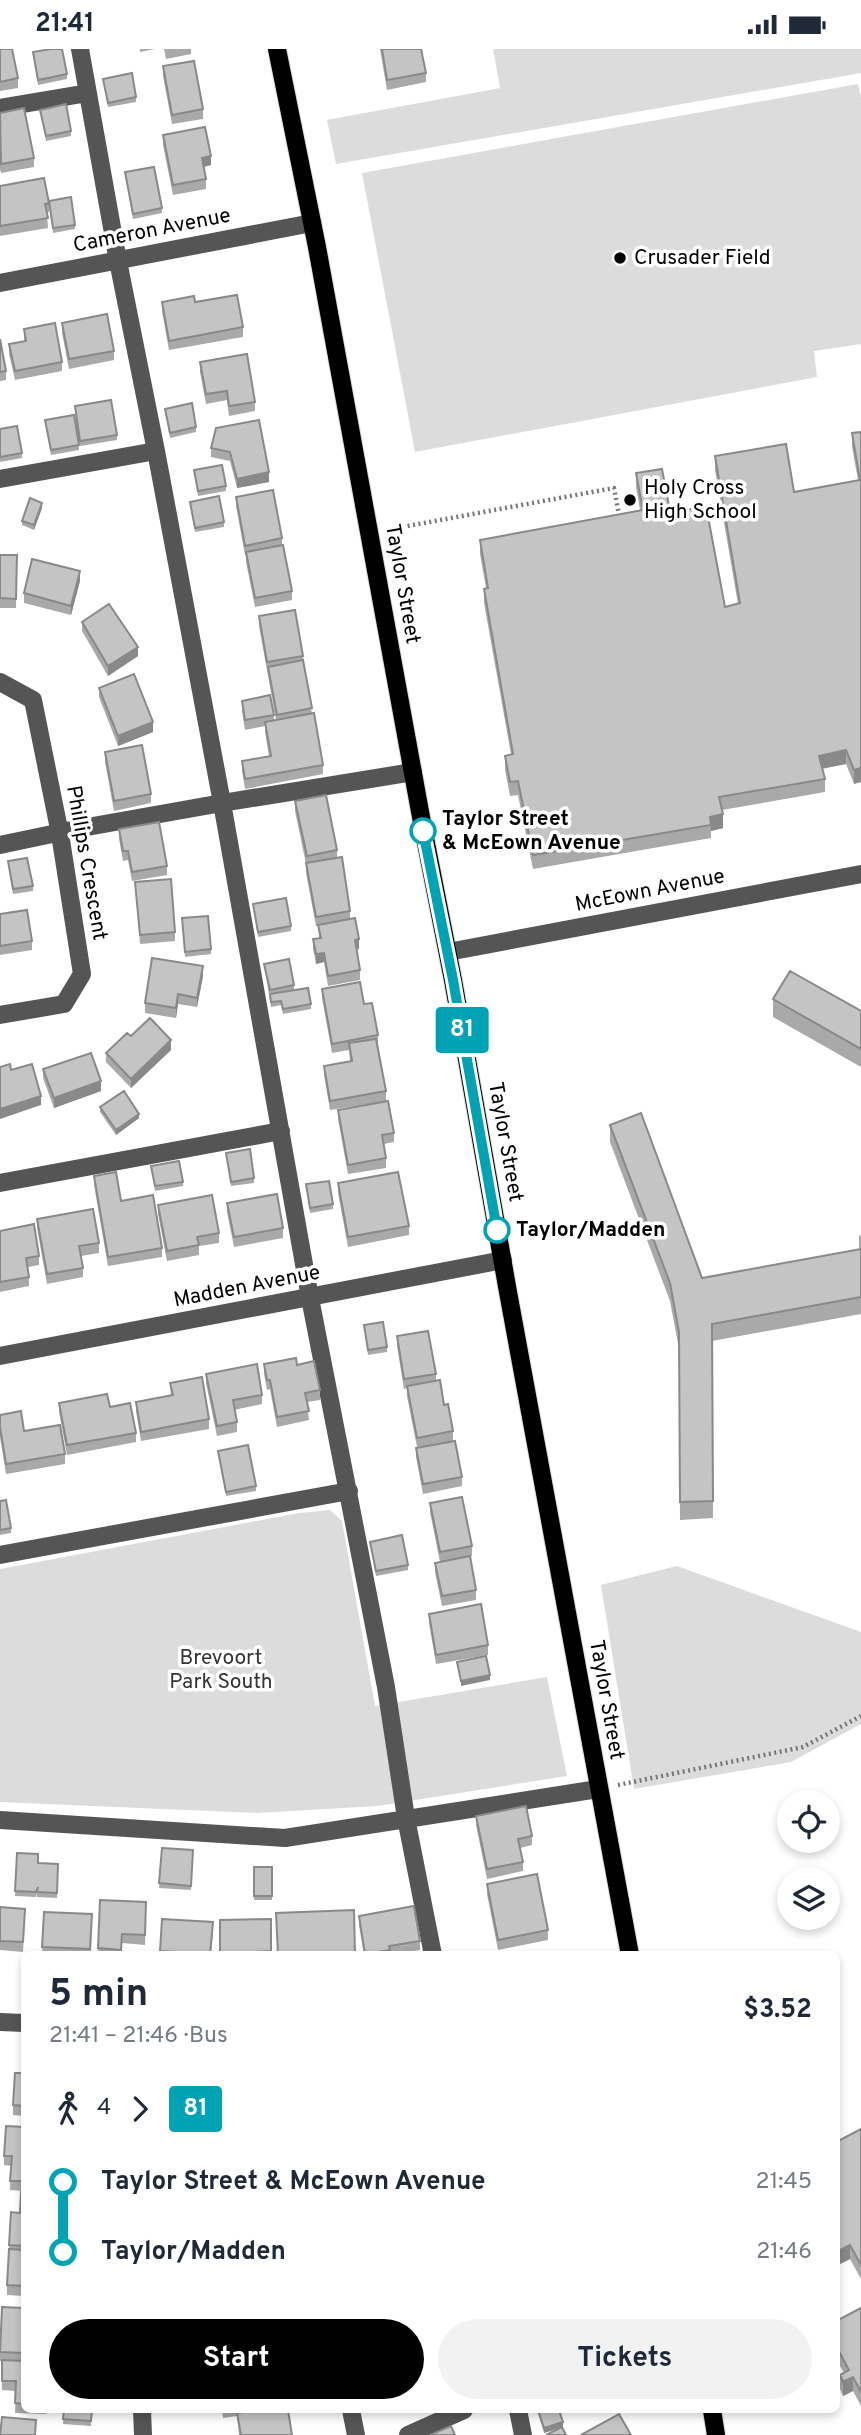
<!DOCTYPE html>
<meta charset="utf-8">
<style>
body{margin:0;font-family:Overpass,sans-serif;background:#f2f2f3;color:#1f2937;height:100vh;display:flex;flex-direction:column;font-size:26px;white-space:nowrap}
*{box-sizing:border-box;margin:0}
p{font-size:23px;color:#747a83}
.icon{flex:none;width:38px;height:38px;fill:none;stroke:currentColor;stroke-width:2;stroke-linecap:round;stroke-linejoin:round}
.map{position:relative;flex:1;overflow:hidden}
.drawer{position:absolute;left:21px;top:1902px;width:819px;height:462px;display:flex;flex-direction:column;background:#fff;border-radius:10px;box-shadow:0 4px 10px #0003}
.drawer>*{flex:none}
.badge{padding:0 14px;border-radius:5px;font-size:24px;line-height:46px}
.tools{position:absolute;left:777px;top:1741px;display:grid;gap:14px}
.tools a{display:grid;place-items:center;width:63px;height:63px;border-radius:50%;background:#fff;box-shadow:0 4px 10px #0003;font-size:35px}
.map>.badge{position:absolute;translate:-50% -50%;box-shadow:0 0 0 4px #fff}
.legs{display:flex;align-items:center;gap:10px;height:77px;padding:0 28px;font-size:23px}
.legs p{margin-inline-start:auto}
.headline{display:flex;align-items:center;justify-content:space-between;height:119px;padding:0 28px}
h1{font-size:38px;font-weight:700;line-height:52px}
.cta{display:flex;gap:14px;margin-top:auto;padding:14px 28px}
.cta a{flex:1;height:80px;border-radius:42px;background:#000;color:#fff;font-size:28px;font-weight:700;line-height:80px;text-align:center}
.cta a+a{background:#f2f2f3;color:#1f2937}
ul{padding:0 28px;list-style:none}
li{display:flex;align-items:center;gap:24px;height:70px;font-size:26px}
li i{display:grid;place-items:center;width:10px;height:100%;margin:0 9px;background:currentColor}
li i::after{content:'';width:18px;height:18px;margin:-9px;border:5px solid;border-radius:50%;background:#fff}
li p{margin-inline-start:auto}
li:first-child i{background:linear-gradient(#0000 50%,currentColor 0)}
li:last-child i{background:linear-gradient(currentColor 50%,#0000 0)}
.status{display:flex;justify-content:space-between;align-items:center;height:49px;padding:0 35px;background:#fff;direction:ltr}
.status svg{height:19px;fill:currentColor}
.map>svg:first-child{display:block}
</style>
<div class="status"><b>21:41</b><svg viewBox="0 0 49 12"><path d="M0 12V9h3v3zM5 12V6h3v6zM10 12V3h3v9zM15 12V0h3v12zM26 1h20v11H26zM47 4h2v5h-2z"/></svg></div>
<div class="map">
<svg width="861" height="2386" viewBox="0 0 861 2386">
<rect width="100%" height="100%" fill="#fff"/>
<path fill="#dcdcdc" d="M493 0H861V24L336 115 327 71 500 39Z
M858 35 861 49V295L814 302 817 328 415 403 362 124Z
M330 1461 342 1472 375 1657 547 1628 567 1727 378 1757 257 1764 0 1753V1520L299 1464Z
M677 1517 861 1583V1675L791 1713 634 1740 601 1536Z"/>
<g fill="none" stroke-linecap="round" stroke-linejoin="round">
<defs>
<path id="major" d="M277 0 317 198 423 779 453 931 508 1243 630 1906
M712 2361 716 2386"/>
</defs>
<use href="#major" stroke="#dbdbdb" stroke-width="20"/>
<path stroke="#777" stroke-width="4.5" stroke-dasharray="2 3.5" stroke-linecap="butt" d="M386 481 614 439 620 471
M618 1736 803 1698 861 1667"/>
<path stroke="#555" stroke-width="18" d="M80 0 118 212 156 402 222 754 310 1249 386 1638 406 1769 433 1906
M0 59 88 44
M0 234 312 174
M0 430 156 402
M0 633 33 651 60 785 82 925 64 955 0 966
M0 796 76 780 222 754 413 723
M448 903 861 825
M0 1134 281 1082
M0 1307 503 1211
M0 1506 349 1442
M0 1771 285 1789 598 1740
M0 1973 24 1974
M142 2361 143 2386
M351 2361 356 2386
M518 2361 523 2386
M408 2386 464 2361"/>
<use href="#major" stroke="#000" stroke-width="18"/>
</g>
<path fill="#a9a9a9" d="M0 0 18 29V39L0 42Z
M140 0H155L140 3Z
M164 0H191V5L166 10Z
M380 0H421L426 24V33L387 41Z
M33 3 67 25V30L38 36Z
M163 17 203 60V70L172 75 163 27Z
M103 30 136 48V53L108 58Z
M40 61 71 82V87L46 92Z
M0 64 34 109V118L1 124 0 120Z
M163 86 211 116 204 118 206 130V140L173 146 163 96Z
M125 123 162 159V164L133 170Z
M0 137 49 154 75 176V180L53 184 49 157V163L47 164 48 179 0 187Z
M162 253H195L243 278V288L169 301 162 262Z
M62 274 114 302V311L69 320 62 284Z
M24 280 62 313V322L15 331 9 305V295L24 293Z
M0 290 6 322V331L0 332Z
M200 313 255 353V362L229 367 227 351 206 355 200 323Z
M75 357 117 386V391L80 397Z
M165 360 196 378V383L170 389Z
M45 371 79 396V401L51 406Z
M216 379 269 433 237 439 230 412 211 408V399Z
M0 380 22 404V409L0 413Z
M861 383 854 735 846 715 822 720 825 730V743L722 761 723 779 711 782V789L533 820 518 746 510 747 505 721V707L511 705 484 554V540L486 539 480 505V491L640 461 636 438V424L669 457 681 462 725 558 738 555 715 421V407L794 443 858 431 852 398V384Z
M194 421 226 437V442L198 447Z
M236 448 282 489V496L292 542V551L255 558 246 513V506H245L236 457Z
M190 453 224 473V478L195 483Z
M42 459 34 481 22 476V472Z
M0 506H17L16 559H0Z
M80 532 71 566 24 554V544Z
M259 567 303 607 312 665 323 716V725L245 740 242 722V712L269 707 265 683V677L245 681 242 662V652L274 666V672L276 671 259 577Z
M82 573 138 607 108 627 82 582Z
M99 639 153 683 118 697 99 648Z
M105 703 151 745V754L114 762 105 713Z
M295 752 337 801V809L350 862V870L359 900H357L360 921V931L328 937 324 913 316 915 313 900V890L319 889 318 877H316L306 824V815L295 762Z
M119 780 167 817V826L132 832 128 811 123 812 119 790Z
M8 812 33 837V842L13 845Z
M135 833 175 883V892L140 895Z
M253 855 291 877V882L258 888Z
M0 865 32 892V901L0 906Z
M182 874 211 900V905L185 908Z
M264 915 294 936V941L311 955V960L283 965 281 956 271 958Z
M203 927 197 958 178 955 176 969 145 964V954Z
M322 940 364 955 378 986V996L386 1042V1052L330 1061 324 1026V1017L350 1012 349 1001 332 1004 322 949Z
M773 950 861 962V1018L773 968Z
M131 987 171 1001 131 1039 106 1013V1004Z
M43 1020 101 1042 54 1059 43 1029Z
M100 1058 139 1069 116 1086 100 1063Z
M338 1061 394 1084V1093L384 1095 386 1109V1119L348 1125 338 1070Z
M610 1076 702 1229 859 1200V1186L861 1187V1265L712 1292 713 1469 680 1471 679 1300 670 1252 610 1093Z
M226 1104 254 1129V1134L231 1137Z
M151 1117 183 1133V1137L155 1142Z
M94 1127 162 1199V1208L108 1217 94 1136Z
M338 1134 409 1177V1186L348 1198 338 1144Z
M306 1135 333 1155V1160L310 1164Z
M227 1154 283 1179V1189L234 1198 227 1163Z
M158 1156 219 1184V1194L199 1197V1206L167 1212 158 1165Z
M37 1170 99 1194V1204L81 1207 83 1219V1228L47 1235 37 1179Z
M0 1182 39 1207V1216L28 1218 29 1228V1237L0 1243Z
M364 1276 387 1298V1303L368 1306Z
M397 1287 436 1325V1332L453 1382V1392L462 1428V1437L423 1445 416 1408V1399L417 1398 407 1347V1339L404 1340 397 1297Z
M264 1315 297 1316 320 1341V1351L307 1353 309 1371 277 1378 270 1340 267 1341 264 1325Z
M206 1325 262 1346V1355L234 1361 237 1373V1383L217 1387 206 1334Z
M170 1334 209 1370V1380L141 1392 136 1362V1353L171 1347Z
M59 1354 110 1358 136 1384V1393L67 1406 59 1363Z
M0 1366 24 1382 65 1405V1415L6 1425 0 1388Z
M218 1402 256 1437V1442L226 1447Z
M0 1452 11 1479V1484L0 1486Z
M430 1454 472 1497V1507L442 1513 476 1541V1551L442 1557 435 1523V1514L440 1513 430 1463Z
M370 1493 408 1516V1521L376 1527Z
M429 1565 488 1596V1606L436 1615 429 1574Z
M476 1767 532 1787V1796L520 1799 523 1813V1822L487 1830 476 1776Z
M162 1799 193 1801 191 1841 159 1839Z
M17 1804 38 1814 58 1815 57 1849 37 1848V1844L36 1848 15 1847Z
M254 1818H272V1851H254Z
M487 1835 548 1881V1891L498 1901 487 1845Z
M100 1851 146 1863 145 1896 122 1894 121 1906H98Z
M0 1858 25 1869 23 1903 0 1901Z
M44 1863 92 1865 91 1906H42Z
M359 1867 420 1892V1901L391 1906H364L359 1876Z
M162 1870 213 1883 211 1906H160Z
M271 1870V1906H220V1871Z
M24 2024V2067L13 2066V2056Z
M24 2078V2142L10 2141 11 2117 4 2116V2107Z
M861 2080V2230L850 2210 836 2217V2093Z
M24 2144V2361H46V2365L15 2364 16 2342 2 2341V2312H0V2299L24 2259V2247L7 2246V2236L9 2196 20 2164Z
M861 2259V2357L853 2342 843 2347 840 2340V2326L844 2324 836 2310V2272Z
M64 2361H92L91 2377 63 2375Z
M222 2361H254L292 2386H239L237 2367 223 2369Z
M537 2361H559L563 2378 544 2384Z"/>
<path fill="#898989" d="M211 107V116L202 118V109Z
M269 423V433L237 439V430Z
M42 454V459L34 481V476Z
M80 522V532L71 566V557Z
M138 598V607L108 627V617Z
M153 673V683L118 697V687Z
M846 701V715L819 720V707Z
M861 719V733L854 735V721Z
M723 765V779L711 782 710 768Z
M359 890V900L355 901V891Z
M324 904V913L316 915V905Z
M203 917V927L197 958V949Z
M178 945V955L176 969V959Z
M171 991V1001L131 1039V1030Z
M101 1032V1042L54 1059V1049Z
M41 1047V1056L0 1070V1060Z
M139 1065V1069L116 1086V1081Z
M490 1626V1631L461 1637V1632Z
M850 2196V2210L836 2217V2203Z
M853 2328V2342L843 2347V2333Z
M563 2373V2378L544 2384V2379Z"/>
<path fill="#c4c4c4" stroke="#898989" stroke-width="2" d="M0 0H12L18 29 0 33Z
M51 0H62L67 25 38 31 33 3Z
M382 0H421L426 24 387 31Z
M194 12 203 60 172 66 163 17Z
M132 24 136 48 108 54 103 30Z
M66 55 71 82 46 87 40 61Z
M24 59 34 109 1 115 0 64Z
M205 78 211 107 202 109 206 130 173 136 163 86Z
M154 118 162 159 133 165 125 123Z
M44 129 49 154 45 155 48 169 0 177V137Z
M71 148 75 176 53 179 49 152Z
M237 246 243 278 169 292 162 253 194 247 195 253Z
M107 265 114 302 69 310 62 274Z
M55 274 62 313 15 322 9 295 26 292 24 280Z
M0 290 6 322 0 323Z
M247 305 255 353 229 357 227 342 206 345 200 313Z
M111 351 117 386 80 392 75 357Z
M192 354 196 378 170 384 165 360Z
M74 366 79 396 51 401 45 371Z
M259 371 269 423 237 430 230 403 211 399 216 379Z
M17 377 22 404 0 408V380Z
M861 383V719L854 721 846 701 819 707 825 730 719 748 723 765 710 768 711 776 533 806 518 732 510 733 505 707 513 705 484 540 488 539 480 491 643 461 636 424 662 420 669 457 680 455 681 462 706 457 725 558 740 554 715 407 786 395 794 443 860 431 852 384Z
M222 416 226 437 198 442 194 421Z
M273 441 282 489 245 497 236 448Z
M219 447 224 473 195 479 190 453Z
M30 449 42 454 34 476 22 472Z
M283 496 292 542 255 549 246 503Z
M0 506H17L16 550 0 549Z
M32 510 80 522 71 557 24 544Z
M109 555 138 598 108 617 82 573Z
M295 561 303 607 267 613 259 567Z
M303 611 312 659 277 666 268 618Z
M134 625 153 673 118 687 99 639Z
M270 646 274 666 245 671 242 652Z
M314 664 323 716 245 730 242 712 271 707 265 673Z
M142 696 151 745 114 752 105 703Z
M326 746 337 801 307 807 295 752Z
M159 773 167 817 132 823 128 802H123L119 780Z
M342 808 350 862 316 868 306 814Z
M27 809 33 837 13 840 8 812Z
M171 830 175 883 140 886 135 833Z
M286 849 291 877 258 883 253 855Z
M27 861 32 892 0 897V865Z
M208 867 211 900 185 903 182 869Z
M355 869 359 890 355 891 360 921 328 927 324 904 316 905 313 890 321 889 318 876Z
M152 909 203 917 197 949 178 945 176 959 145 954Z
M289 910 294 936 270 941 264 915Z
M790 922 861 962V1000L773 950Z
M360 933 364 955 372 954 378 986 332 995 322 940Z
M308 939 311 955 283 960 281 952 271 953 270 945Z
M150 969 171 991 131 1030 106 1004 127 984 131 987Z
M376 990 386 1042 330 1052 324 1017 352 1012 349 994Z
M91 1004 101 1032 54 1049 43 1020Z
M10 1015 11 1021 32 1015 41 1047 0 1060V1018Z
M124 1042 139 1065 116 1081 100 1058Z
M388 1052 394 1084 382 1086 386 1109 348 1116 338 1061Z
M641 1064 702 1229 861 1200V1248L712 1275 713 1452 680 1453 679 1283 670 1234 610 1076Z
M250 1100 254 1129 231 1133 226 1104Z
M179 1112 183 1133 155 1137 151 1117Z
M116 1123 121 1152 153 1146 162 1199 108 1208 94 1127Z
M398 1123 409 1177 348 1188 338 1134Z
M329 1132 333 1155 310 1159 306 1135Z
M277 1145 283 1179 234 1188 227 1154Z
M212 1146 219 1184 197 1188 199 1196 167 1202 158 1156Z
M93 1160 99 1194 79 1197 83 1219 47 1225 37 1170Z
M34 1175 39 1207 26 1209 29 1228 0 1233V1182Z
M383 1273 387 1298 368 1301 364 1276Z
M428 1282 436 1325 404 1330 397 1287Z
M296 1309 297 1316 314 1312 320 1341 305 1344 309 1362 277 1368 270 1331H267L264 1315Z
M257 1315 262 1346 233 1351 237 1373 217 1377 206 1325Z
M202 1328 209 1370 141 1383 136 1353 173 1346 170 1334Z
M440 1331 444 1356 448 1355 453 1382 417 1389 407 1337Z
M107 1345 110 1358 130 1354 136 1384 67 1396 59 1354Z
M21 1362 24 1382 60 1376 65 1405 6 1415 0 1378V1366Z
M455 1392 462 1428 423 1435 416 1399Z
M248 1396 256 1437 226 1443 218 1402Z
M462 1448 472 1497 440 1503 430 1454Z
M6 1451 11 1479 0 1481V1452Z
M402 1486 408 1516 376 1522 370 1493Z
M470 1507 476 1541 442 1547 435 1514Z
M481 1555 488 1596 436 1606 429 1565Z
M486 1607 490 1626 461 1632 457 1613Z
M526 1757 532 1787 518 1790 523 1813 487 1820 476 1767Z
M162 1799 193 1801 191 1837 159 1834Z
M17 1804 38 1805V1814L58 1815 57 1844 37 1843 38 1838 36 1843 15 1842Z
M254 1818H272V1847H254Z
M537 1825 548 1881 498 1891 487 1835Z
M100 1851 146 1853 145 1886 122 1885 121 1901 98 1899Z
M414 1857 420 1892 389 1897 390 1901 365 1905 359 1867Z
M0 1858 25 1860 23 1893 0 1892Z
M354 1861 355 1906H278L276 1864Z
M44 1863 92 1865 90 1900 42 1898Z
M162 1870 213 1873 210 1905 160 1902Z
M271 1870V1902L220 1905V1871Z
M15 2024H24V2057L13 2056Z
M6 2077 24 2078V2132H10L12 2107H4Z
M861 2080V2216L850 2196 836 2203V2093Z
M21 2143 24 2144V2197L9 2196 11 2163 20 2164Z
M9 2200 24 2201V2252V2237L7 2236Z
M2 2258 24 2259V2304L0 2303Z
M861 2259V2343L853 2328 843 2333 840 2326 849 2321 836 2297V2272Z
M2 2311 24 2312V2355L15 2354 16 2332H2Z
M64 2361H92L91 2372 63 2370Z
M256 2361H288L292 2386H241L237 2364Z
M538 2361H559L563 2373 544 2379Z
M619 2365 631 2386H581Z
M2 2368 36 2371 35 2386H0Z
M451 2377 455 2386H430Z
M562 2378 566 2386H546Z"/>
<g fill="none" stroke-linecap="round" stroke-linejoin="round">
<defs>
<path id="line-1" d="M423 782 453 931 497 1181"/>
</defs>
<use href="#line-1" stroke="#fff" stroke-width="16"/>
<use href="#line-1" stroke="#00a3b4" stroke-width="10"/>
</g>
<g fill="#000" stroke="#fff" stroke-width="2.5">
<circle cx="620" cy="209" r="7"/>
<circle cx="630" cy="451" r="7"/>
</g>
<g fill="#fff" stroke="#00a3b4" stroke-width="3.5">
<circle cx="423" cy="782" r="12"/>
<circle cx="497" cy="1181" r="12"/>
</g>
<g text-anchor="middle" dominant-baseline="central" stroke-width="7" stroke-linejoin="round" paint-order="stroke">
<g font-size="21" fill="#000" stroke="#fff">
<text transform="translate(152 182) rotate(-11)">Cameron Avenue</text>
<text transform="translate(402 535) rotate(80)">Taylor Street</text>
<text transform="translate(86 814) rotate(80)">Phillips Crescent</text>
<text transform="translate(650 842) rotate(-11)">McEown Avenue</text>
<text transform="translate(505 1093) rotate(80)">Taylor Street</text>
<text transform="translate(247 1238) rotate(-11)">Madden Avenue</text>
<text transform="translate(606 1651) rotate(80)">Taylor Street</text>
</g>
<g font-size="21" fill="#000" stroke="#fff" text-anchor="start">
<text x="634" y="209">Crusader Field</text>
<text x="644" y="439">Holy Cross<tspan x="644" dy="24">High School</tspan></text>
</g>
<g font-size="21" font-weight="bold" fill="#000" stroke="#fff" text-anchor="start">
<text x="442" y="770">Taylor Street<tspan x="442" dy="24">&amp; McEown Avenue</tspan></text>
<text x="516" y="1181">Taylor/Madden</text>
</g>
<g font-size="21" fill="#333" stroke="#fff">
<text x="221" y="1609">Brevoort<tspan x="221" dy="24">Park South</tspan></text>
</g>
</g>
</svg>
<div class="tools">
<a><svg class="icon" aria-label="locate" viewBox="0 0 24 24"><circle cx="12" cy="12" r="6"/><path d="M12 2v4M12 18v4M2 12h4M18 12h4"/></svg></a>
<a><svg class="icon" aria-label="layers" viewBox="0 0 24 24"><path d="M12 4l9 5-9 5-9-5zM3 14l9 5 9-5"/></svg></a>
</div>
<b class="badge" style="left:462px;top:981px;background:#00a3b4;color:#fff">81</b>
<section class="drawer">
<div class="headline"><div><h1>5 min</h1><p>21:41 – 21:46 · Bus</p></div><b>$3.52</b></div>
<div class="legs"><svg class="icon" aria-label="walk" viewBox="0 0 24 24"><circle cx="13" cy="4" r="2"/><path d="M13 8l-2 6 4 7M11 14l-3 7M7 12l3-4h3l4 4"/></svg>4<svg class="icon" aria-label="forward" viewBox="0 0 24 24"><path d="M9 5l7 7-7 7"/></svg><b class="badge" style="background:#00a3b4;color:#fff">81</b></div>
<ul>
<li><i style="color:#00a3b4"></i><b>Taylor Street &amp; McEown Avenue</b><p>21:45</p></li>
<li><i style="color:#00a3b4"></i><b>Taylor/Madden</b><p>21:46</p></li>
</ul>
<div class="cta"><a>Start</a><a>Tickets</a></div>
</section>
</div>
